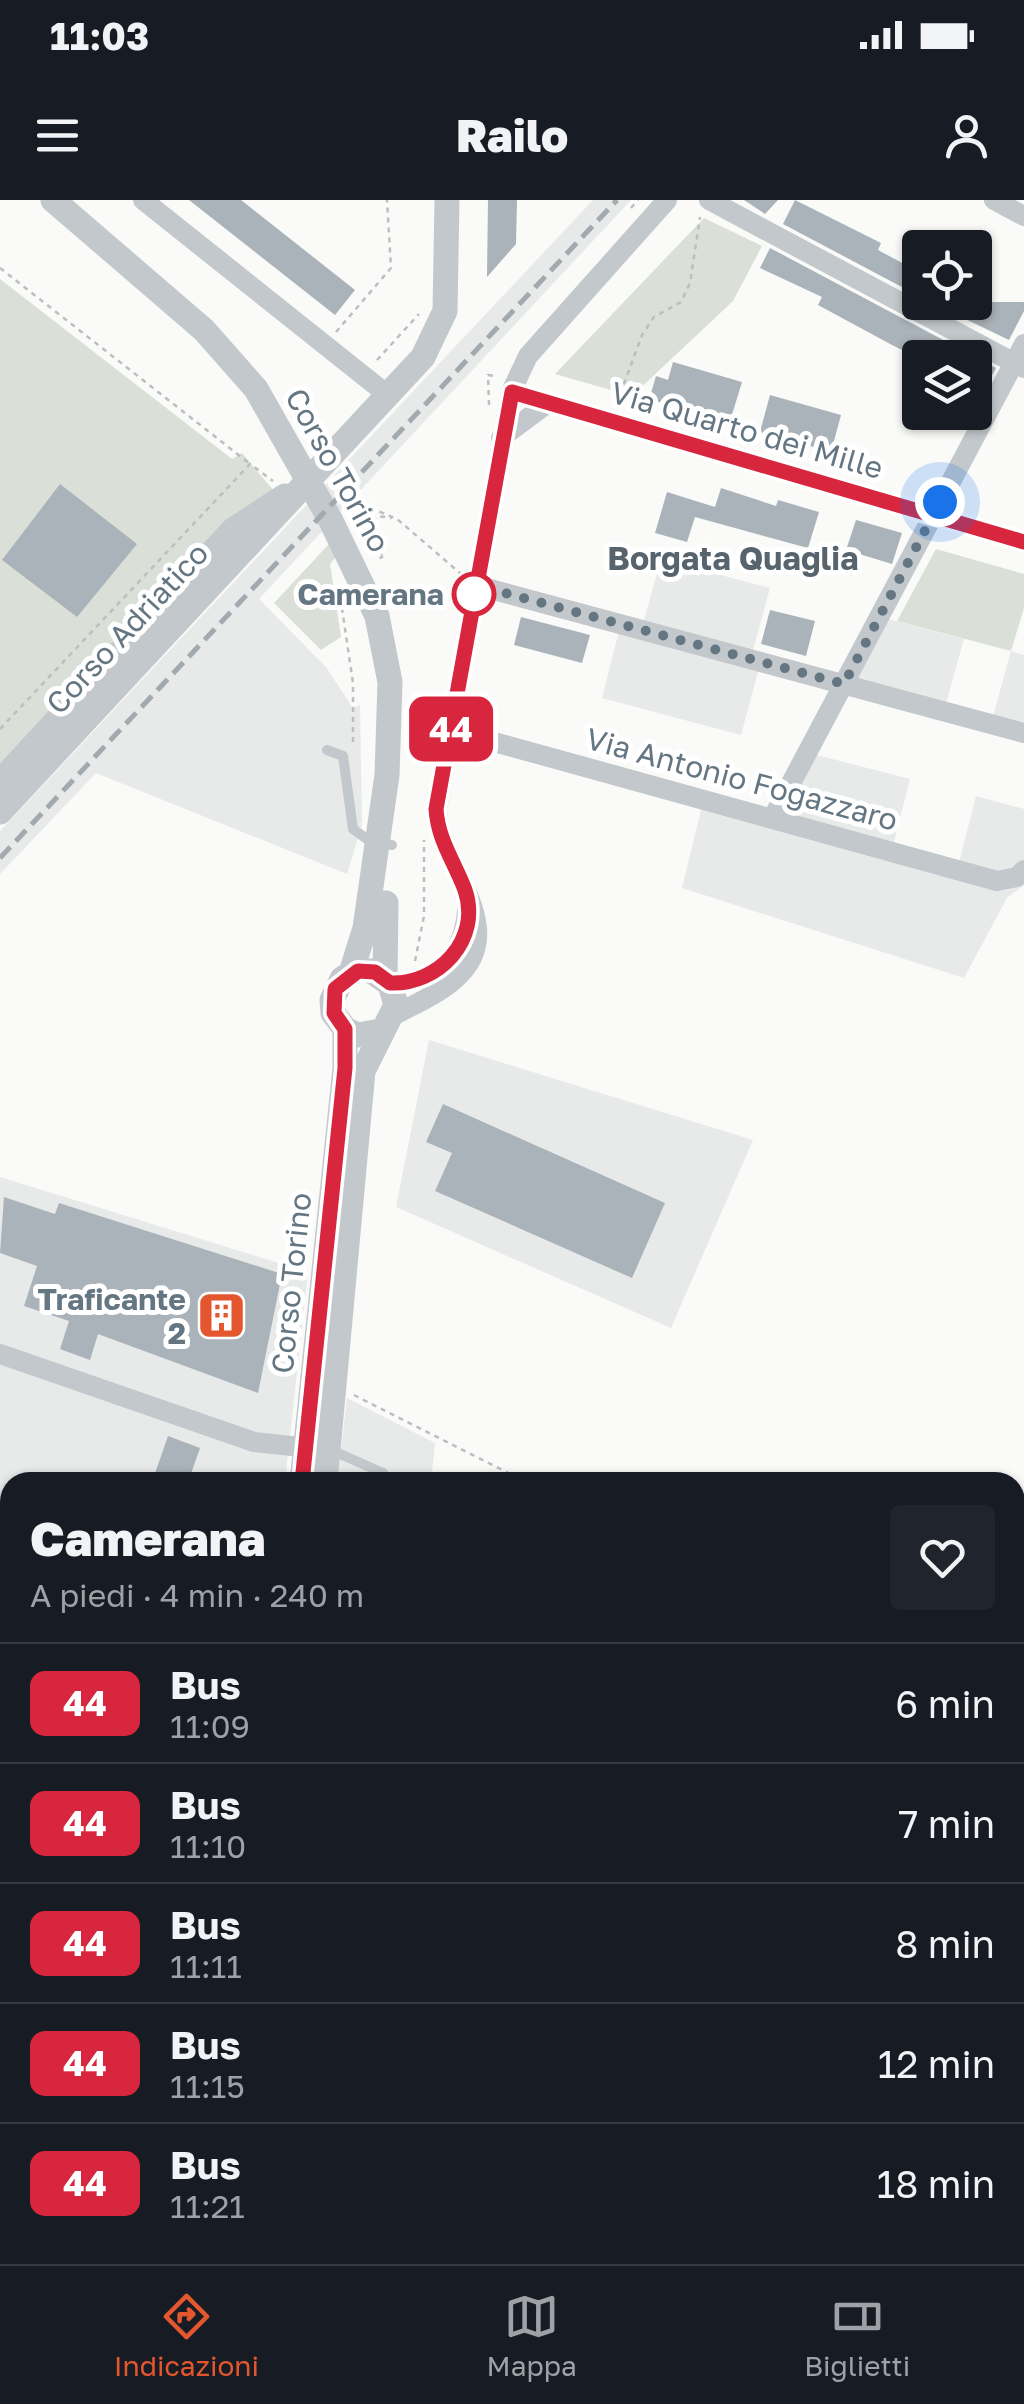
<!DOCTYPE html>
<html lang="it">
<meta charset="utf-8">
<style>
body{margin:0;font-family:"Golos Text",sans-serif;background:#20242c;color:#f1f3f6;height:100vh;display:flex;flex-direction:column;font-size:38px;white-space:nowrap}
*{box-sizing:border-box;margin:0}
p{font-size:32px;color:#9ea1a6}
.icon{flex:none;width:55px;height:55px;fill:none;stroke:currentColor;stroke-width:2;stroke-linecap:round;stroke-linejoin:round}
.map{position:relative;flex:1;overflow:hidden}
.side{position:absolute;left:0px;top:1272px;width:1025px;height:792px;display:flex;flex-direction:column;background:#171b24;border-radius:30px 30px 0 0;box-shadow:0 2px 8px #0004}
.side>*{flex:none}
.badge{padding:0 20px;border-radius:15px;font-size:35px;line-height:65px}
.fabs{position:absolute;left:902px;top:30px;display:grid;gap:20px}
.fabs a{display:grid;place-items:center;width:90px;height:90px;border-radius:10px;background:#171b24;box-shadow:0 2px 8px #0004;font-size:50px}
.you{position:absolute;width:50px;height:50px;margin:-25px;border:8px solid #fff;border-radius:50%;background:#1a73e8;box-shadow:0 0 0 15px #1a73e833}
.map>.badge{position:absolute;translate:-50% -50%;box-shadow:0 0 0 5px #fff}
.round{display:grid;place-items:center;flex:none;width:105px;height:105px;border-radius:10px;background:#20242c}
.overview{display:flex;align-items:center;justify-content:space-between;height:170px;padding:0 30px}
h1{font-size:48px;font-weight:800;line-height:75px}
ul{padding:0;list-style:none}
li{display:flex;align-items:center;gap:30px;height:120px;padding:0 30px;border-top:2px solid #363941}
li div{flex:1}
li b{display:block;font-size:38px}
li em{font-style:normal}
li .badge{min-width:110px;font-weight:700;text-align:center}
.status{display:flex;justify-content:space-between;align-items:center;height:70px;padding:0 50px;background:#171b24;direction:ltr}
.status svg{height:28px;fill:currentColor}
header{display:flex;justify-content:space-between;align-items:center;height:130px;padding:0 30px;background:#171b24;font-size:45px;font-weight:800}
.tab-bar{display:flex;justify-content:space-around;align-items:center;height:140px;border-top:2px solid #363941;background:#171b24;font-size:28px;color:#9ea1a6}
.tab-bar a{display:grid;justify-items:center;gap:5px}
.tab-bar .on{color:#e4572e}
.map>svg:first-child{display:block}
</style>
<div class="status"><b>11:03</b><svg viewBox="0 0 49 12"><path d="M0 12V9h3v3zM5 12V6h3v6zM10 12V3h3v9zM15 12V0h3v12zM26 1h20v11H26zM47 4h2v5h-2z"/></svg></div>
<header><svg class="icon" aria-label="menu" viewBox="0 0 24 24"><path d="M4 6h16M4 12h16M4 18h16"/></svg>Railo<svg class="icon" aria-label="person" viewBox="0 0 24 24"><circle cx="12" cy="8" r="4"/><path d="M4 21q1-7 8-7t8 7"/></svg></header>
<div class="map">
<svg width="1024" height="2064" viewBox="0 0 1024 2064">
<rect width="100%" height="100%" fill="#fafaf8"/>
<path fill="#e8e9e9" d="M593 0H631L259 399 326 467 353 508 360 505 362 625 347 674 96 573 0 674V631Z
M661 359 770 388 752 454 762 457 741 535 602 498 622 419 643 424Z
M884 418 964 439 945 507 851 481Z
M1011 451 1024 455V528L992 520Z
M813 554 910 579 893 646 959 663 976 596 1024 609V685L1007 698 964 778 682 688 702 606 774 625Z
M429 840 753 940 671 1128 396 1007Z
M0 977 308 1072 285 1282H10V1340L0 1336Z
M347 1198 435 1243 431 1282H337Z"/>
<path fill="#dadfd7" d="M704 18 762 46 733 101 632 196 555 174Z
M0 79 232 259 242 253 274 291 0 567Z
M329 344 336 357 330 364 341 437 321 450 274 403Z
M936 349 1024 374V408L1011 451 897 421Z"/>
<path fill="#aab3b9" d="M189 0H241L355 90 335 115Z
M488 0H517L516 44 487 77Z
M744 0H778L765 14Z
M795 0 881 43 878 50 906 65 909 59 920 65 915 94 783 24Z
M770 48 996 168 975 207V158H918L892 145 818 105 822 97 760 68Z
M930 102H1024V111L1009 140Z
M673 162 742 182 731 218 649 200 656 176 668 180Z
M770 195 841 215 831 252 760 232Z
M60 284 137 344 77 417 2 360Z
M721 288 776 306 778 300 819 312 808 348 695 317 687 342 655 333 667 292 715 307Z
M856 320 902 333 892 364 846 350Z
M770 410 815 421 806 456 761 444Z
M521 417 590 435 582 463 514 445Z
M443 904 665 1003 632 1078 435 991 452 953 426 942Z
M4 997 55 1014 59 1003 282 1074 258 1193 98 1134 90 1160 60 1149 69 1121 24 1106 37 1066 0 1053Z
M168 1236 200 1248 188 1282H152Z"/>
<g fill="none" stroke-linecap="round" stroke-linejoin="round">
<path stroke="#bbbfc2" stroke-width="2.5" stroke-dasharray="5 5" stroke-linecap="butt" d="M631 8 638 0
M0 68 250 264
M336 132 391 68 387 0
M377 160 419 114
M617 203 642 135 654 117 681 102 690 83 700 17
M489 205 488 175 495 176
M311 223 306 226 316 244
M311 224 318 240
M336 281 379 359 383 356
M360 328 373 309 397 319 460 373
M382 355 367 326 377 316 392 318
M339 388 353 483V544
M0 529 250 264 273 281
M415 761 424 716V640
M354 1195 526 1282
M1015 1609 1024 1614"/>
<path stroke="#c3c8cc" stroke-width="10" d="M327 550 343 556 353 629 371 642 392 645
M331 1250 383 1273 382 1282"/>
<path stroke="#c3c8cc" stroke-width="20" d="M143 0 389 196
M709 0 1024 168
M994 0 1024 16
M511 192 1024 342
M501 238 548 203
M475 385 1024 533
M451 530 997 681 1017 677 1024 670
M772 619 1024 144
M390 783C436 784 464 755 467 710
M393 816C413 805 437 795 454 780 514 729 439 666 437 609L511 192 528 156 667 0
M0 1154 254 1242 319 1249"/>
<path stroke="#c3c8cc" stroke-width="25" d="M53 0 204 130 256 189 331 321 377 416 390 482 387 575 365 728 351 773 342 779 332 800 333 813 345 829 358 835 380 831
M0 582 233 330 285 296
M0 612 423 157 445 111 447 0
M385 778 386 703
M302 1282 345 868V829
M325 1282 363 871 396 805 390 784 371 771
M1015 1442 1024 1425
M208 2064 209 2055
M228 2064 229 2055
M618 2064 624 2055"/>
<path stroke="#a2aab0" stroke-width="5" stroke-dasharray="15 8" stroke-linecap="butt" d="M0 658 617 0"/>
</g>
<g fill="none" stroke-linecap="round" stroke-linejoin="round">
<defs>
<path id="line" d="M302 1282 345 868V829L334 813 335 789 358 771 375 772 390 783C438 785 482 740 465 690 454 661 438 640 436 609L512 192 1024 342"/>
</defs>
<use href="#line" stroke="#fff" stroke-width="22"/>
<use href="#line" stroke="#d7263d" stroke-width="15"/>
<path stroke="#657683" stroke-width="10" stroke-dasharray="0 18" d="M474 394 473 400 475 385 844 484 940 302"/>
</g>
<defs>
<symbol id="building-square" viewBox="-11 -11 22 22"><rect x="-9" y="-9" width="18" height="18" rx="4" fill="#e4572e" stroke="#fff"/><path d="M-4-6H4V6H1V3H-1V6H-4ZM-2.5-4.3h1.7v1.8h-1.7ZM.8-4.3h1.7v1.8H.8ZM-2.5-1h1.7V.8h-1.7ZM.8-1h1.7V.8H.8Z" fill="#fff"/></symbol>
</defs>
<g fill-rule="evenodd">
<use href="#building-square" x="194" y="1088" width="55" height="55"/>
</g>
<circle fill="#fff" stroke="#d7263d" stroke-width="5" cx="474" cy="394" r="20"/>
<g text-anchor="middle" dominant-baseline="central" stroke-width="10" stroke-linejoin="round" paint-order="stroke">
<g font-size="30" fill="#657683" stroke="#fff">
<text transform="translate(747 230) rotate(16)">Via Quarto dei Mille</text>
<text transform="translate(338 270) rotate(61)">Corso Torino</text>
<text transform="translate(127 428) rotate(-47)">Corso Adriatico</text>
<text transform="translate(742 579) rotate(15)">Via Antonio Fogazzaro</text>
<text transform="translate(291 1083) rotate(-84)">Corso Torino</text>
</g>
<g font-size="30" font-weight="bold" fill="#657683" stroke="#fff" text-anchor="end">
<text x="444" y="394">Camerana</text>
</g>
<g font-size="30" font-weight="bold" fill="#657683" stroke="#fff" text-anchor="end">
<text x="186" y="1099">Traficante<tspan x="186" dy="34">2</tspan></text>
</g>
<g font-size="32" font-weight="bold" fill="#57646e" stroke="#fff">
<text x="733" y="358">Borgata Quaglia</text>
</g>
</g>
</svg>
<div class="fabs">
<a><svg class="icon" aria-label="locate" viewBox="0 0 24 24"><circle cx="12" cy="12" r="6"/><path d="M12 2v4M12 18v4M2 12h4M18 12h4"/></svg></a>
<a><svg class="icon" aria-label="layers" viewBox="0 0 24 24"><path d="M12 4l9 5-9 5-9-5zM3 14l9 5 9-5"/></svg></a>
</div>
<div class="you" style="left:940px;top:302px"></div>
<b class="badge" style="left:451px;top:529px;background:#d7263d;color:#fff">44</b>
<section class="side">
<div class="overview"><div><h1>Camerana</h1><p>A piedi · 4 min · 240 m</p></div><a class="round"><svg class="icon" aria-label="heart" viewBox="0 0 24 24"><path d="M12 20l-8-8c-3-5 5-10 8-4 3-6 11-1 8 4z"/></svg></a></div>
<ul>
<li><span class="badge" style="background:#d7263d;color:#fff">44</span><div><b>Bus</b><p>11:09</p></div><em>6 min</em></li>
<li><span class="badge" style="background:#d7263d;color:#fff">44</span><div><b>Bus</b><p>11:10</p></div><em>7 min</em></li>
<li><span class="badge" style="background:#d7263d;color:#fff">44</span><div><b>Bus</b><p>11:11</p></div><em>8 min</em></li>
<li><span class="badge" style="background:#d7263d;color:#fff">44</span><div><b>Bus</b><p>11:15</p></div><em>12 min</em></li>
<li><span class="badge" style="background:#d7263d;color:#fff">44</span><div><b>Bus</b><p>11:21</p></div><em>18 min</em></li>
</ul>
</section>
</div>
<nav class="tab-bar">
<a class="on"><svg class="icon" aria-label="directions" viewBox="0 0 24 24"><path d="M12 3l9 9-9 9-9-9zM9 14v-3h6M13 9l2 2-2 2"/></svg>Indicazioni</a>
<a><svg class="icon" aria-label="map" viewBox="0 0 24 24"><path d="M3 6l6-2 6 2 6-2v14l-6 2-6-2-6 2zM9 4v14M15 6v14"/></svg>Mappa</a>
<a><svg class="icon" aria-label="tickets" viewBox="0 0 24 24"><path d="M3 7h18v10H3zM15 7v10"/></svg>Biglietti</a>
</nav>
